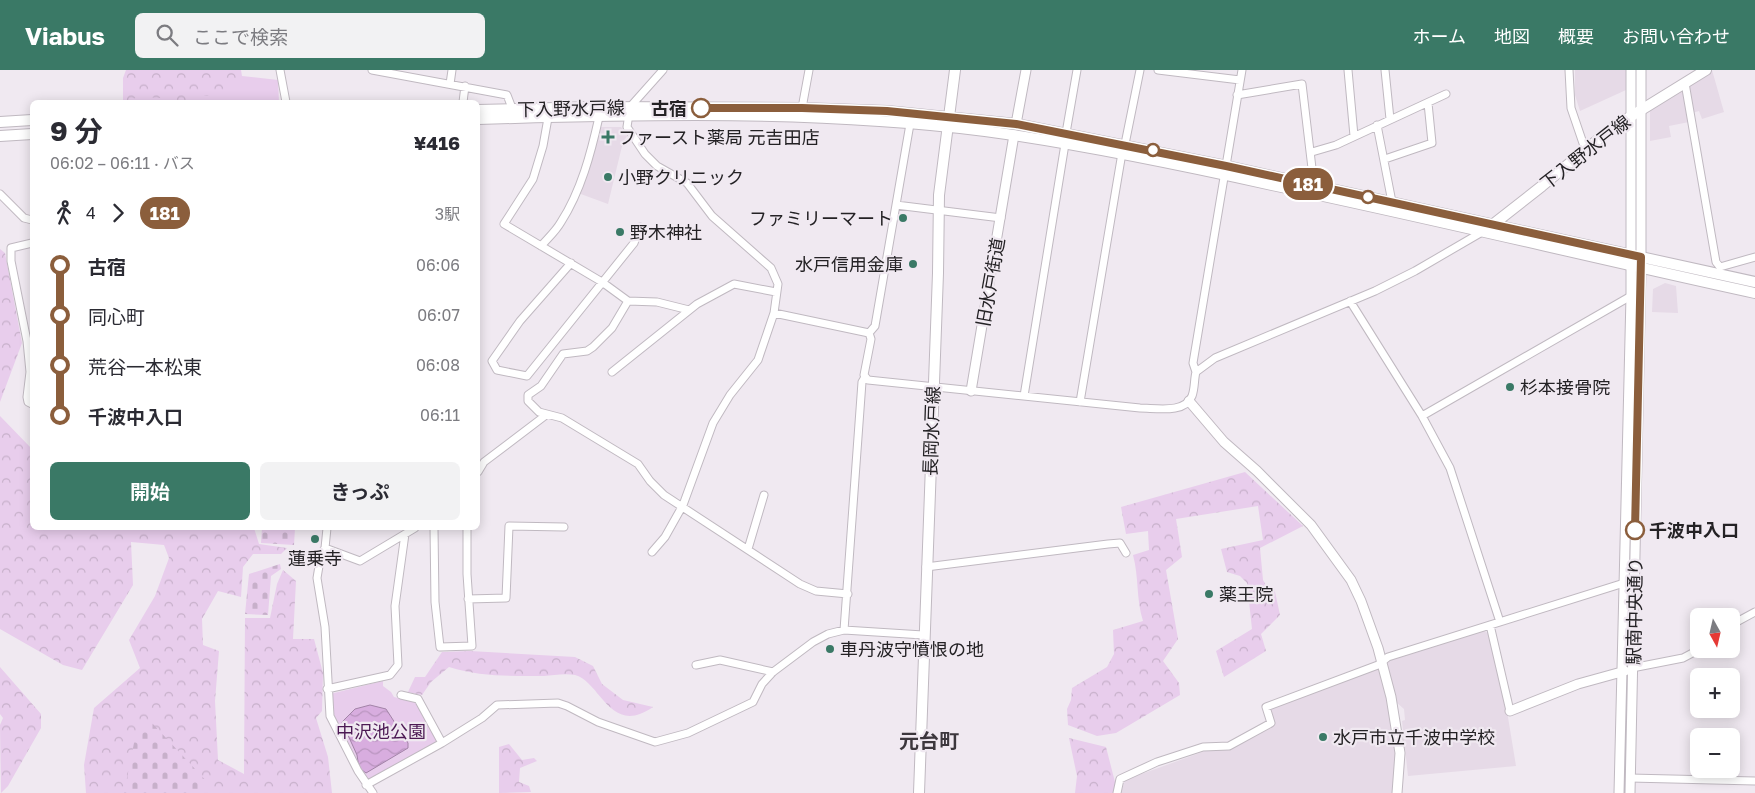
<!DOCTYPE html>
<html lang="ja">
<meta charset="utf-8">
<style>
body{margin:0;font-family:"Golos Text","Noto Sans JP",sans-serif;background:#f2f2f3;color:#2b2b33;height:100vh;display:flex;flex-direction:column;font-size:19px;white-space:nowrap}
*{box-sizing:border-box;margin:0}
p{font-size:16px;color:#7c7c81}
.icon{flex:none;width:28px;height:28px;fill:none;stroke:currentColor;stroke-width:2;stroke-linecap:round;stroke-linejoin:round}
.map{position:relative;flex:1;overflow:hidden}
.drawer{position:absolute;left:30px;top:30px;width:450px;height:430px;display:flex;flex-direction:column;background:#fff;border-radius:8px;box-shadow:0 2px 12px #0003}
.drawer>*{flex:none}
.badge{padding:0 10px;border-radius:16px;font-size:18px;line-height:32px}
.needle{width:32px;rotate:172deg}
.buttons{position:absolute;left:1690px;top:538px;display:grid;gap:10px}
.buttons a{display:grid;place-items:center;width:50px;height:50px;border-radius:8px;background:#fff;box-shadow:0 2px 12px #0003;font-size:25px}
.map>.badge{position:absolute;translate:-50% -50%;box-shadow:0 0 0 2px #fff}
.legs{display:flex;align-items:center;gap:8px;height:55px;padding:0 20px;font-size:16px}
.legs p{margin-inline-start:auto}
.headline{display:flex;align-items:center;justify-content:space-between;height:85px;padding:0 20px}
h1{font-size:28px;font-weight:700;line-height:38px}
.button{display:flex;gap:10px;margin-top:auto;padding:10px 20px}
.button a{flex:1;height:58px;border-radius:8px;background:#3a7966;color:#fff;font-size:20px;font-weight:700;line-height:58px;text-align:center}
.button a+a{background:#f2f2f3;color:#2b2b33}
ul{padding:0 20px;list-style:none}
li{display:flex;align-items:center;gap:18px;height:50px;font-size:19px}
li i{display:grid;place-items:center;width:8px;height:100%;margin:0 6px;background:currentColor}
li i::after{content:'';width:12px;height:12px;margin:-6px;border:4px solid;border-radius:50%;background:#fff}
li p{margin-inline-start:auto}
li:first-child i{background:linear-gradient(#0000 50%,currentColor 0)}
li:last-child i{background:linear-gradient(currentColor 50%,#0000 0)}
header{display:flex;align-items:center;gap:30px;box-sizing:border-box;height:70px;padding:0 25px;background:#3a7966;color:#fff}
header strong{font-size:24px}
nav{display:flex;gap:28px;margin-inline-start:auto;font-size:18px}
.search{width:350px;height:45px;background:#f2f2f3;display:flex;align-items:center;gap:12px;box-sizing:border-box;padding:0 18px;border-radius:8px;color:#7c7c81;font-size:19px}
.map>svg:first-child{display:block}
</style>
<header>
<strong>Viabus</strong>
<div class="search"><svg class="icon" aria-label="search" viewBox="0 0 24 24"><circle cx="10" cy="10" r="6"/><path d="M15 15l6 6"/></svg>ここで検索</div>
<nav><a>ホーム</a><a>地図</a><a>概要</a><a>お問い合わせ</a></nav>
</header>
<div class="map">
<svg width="1755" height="723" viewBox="0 0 1755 723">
<defs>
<pattern id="forest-crowns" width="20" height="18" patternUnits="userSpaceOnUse" patternTransform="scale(1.25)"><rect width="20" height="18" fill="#e8cdec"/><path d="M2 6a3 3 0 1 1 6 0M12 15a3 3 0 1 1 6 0" fill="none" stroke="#c7b0ca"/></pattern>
<pattern id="cemetery-stones" width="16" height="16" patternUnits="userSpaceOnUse" patternTransform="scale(1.25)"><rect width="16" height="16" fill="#e8cdec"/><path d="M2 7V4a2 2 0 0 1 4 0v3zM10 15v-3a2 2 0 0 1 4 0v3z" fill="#c7b0ca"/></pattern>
<pattern id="water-waves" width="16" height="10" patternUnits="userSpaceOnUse" patternTransform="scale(1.25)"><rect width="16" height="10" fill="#d8addf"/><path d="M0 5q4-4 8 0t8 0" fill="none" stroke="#b995bf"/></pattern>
</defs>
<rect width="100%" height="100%" fill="#f0e9f1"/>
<path fill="#e6dae7" d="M1575 0H1626V20L1580 41 1575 25Z
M1709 0H1712L1724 42 1702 49 1699 41 1692 43 1686 14Z
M1683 16 1689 52 1669 56 1671 67 1650 71V36Z
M599 57H621L628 65 623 72 608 134 578 123Z
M1665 213 1676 216 1678 243 1652 242 1653 219Z
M1483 560 1489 564 1506 635 1516 696 1408 706 1402 651 1405 650 1404 639 1396 632 1387 594 1390 590Z
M1379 598 1391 643 1397 679 1394 723H1121L1125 710 1208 680 1229 678 1274 655 1269 638Z"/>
<path fill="#e8cdec" d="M127 0H241L242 6 278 10 279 32H123Z
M383 611V616L391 622 394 627 415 632 436 670V674L369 709 364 708 336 654 330 624Z"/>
<path fill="url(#forest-crowns)" d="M126 0H241V7L226 28C216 29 208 24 200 26L198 30C173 33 146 21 123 32V8Z
M0 179 5 183 22 273 0 332Z
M0 346 32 379V458H254L259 474 287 478 281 484H253L243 497 241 527 218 521 202 549 203 575 219 581 215 631 218 690 244 704 245 548H270L277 514 283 500 296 511 293 569H314L323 603 322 641 316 648 328 687 332 723H86L84 695 94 638 140 598 129 570 155 526 169 488 164 475 131 472 133 515 82 600 63 595 0 559Z
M1245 402 1303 456 1260 478 1263 510 1267 517H1274L1280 545 1261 564 1266 581 1224 607 1216 581 1252 559 1247 513 1240 506 1227 502 1221 479 1263 470 1258 436 1176 449 1182 487 1166 500 1178 569 1163 591 1179 613 1180 625 1116 663 1097 666 1068 655 1067 639 1071 630 1072 618 1107 597 1114 584 1113 560 1143 551C1136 529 1139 507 1133 485L1149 480 1148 461 1126 464 1121 437Z
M470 581 575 587 593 596 602 614 623 630 653 637C610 667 601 612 575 605 566 603 553 605 544 606 511 606 481 607 449 597L431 612 422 625 408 622 415 607H425L442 582Z
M0 597 41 644V658L8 716 1 723 0 655 3 648 0 644Z
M1069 668 1106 677 1116 716 1114 723H1075L1077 706Z
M509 674 522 690 534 688 537 691 520 698 519 712 529 716 531 722 499 723V677Z"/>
<path fill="url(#cemetery-stones)" d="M262 458H295L294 475 261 473Z
M280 494 281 499 271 506 268 545 245 544 249 504Z
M152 653 210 715 202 723H124L135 668Z"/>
<path fill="url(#water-waves)" stroke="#a283a7" d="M370 635 386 639 408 673V678L366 703 359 698 357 685 342 652 355 639Z"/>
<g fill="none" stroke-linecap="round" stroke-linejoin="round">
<defs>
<path id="minor" d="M280 0 286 32
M372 0 507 25 512 38
M663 0 630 37 627 57 645 84 657 96 687 113 712 146 771 198 778 214 774 243 869 263 871 269 864 305 868 310 1140 338C1156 338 1185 344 1192 326 1195 318 1194 309 1196 302L1215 288 1375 221 1415 201 1482 162
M1158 0 1240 10
M1348 0 1354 66
M1385 0 1390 49
M1569 0 1571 38 1585 79
M1685 13 1716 192 1720 197 1719 204
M450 14 452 0
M1237 25 1302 14 1314 115
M463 32 465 16
M802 38 809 0
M548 48 543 76 533 109 504 154 602 212 628 231 657 232 689 240
M1377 55 1392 132
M1066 63 1077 0
M1125 74 1140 0
M1312 82 1336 75 1446 24
M1385 89 1432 73 1428 33
M0 124 24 148 32 150
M896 135 1001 148
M32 173 11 178V191L27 271 30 302 27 327 28 332 32 334
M541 176C548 168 556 161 561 152 581 121 591 83 599 47
M571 193 520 251 492 291 497 300 527 306 634 173 640 157
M1720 197 1755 187
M628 231 612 258 593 277 587 281 563 284 541 316 528 325V331L539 342 562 348 638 394 650 411 664 425 800 514 816 521 848 524
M1350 231 1422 346 1450 398 1500 552
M869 263 875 256 910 54
M612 302 697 234 734 214 776 222
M1196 302 1193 293 1242 0
M1024 326 1065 74
M1080 332 1122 83
M1422 346 1631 226
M478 402 484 392 546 345
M327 458 325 478 321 484 317 508 325 557 330 646 358 701 373 723
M434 458 435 532 440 577 472 576 467 504V458
M325 478 360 491 415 458
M748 479 764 425
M652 482 665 467 683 435 713 353 730 325 758 290 774 243
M926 497 1108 474 1120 473 1126 483
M468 529 506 528 509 456 564 457
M1490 555 1510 641
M1731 555 1755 542
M844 560 862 312 865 307
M696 595 720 590 773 602
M1632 598 1683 588 1700 579
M327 619 390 605 398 595 395 536 405 464
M401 625 418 629 442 673
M1630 708 1755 711
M366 715 442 673 482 648 497 635 558 633 567 636 598 652 655 672 688 663 753 632 762 614 773 602 813 572 828 564 844 560 923 565
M1117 723 1120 709 1157 692 1203 677 1229 676 1271 653 1266 637 1378 595 1388 587 1624 513"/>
<path id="tertiary" d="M1016 54 1026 0
M971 321 1014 65
M1189 331 1224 372 1257 401 1311 455 1351 510 1361 531 1378 578 1391 627 1400 683 1397 723
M1510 641 1578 614 1625 601
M1619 723 1631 226V0
M1630 723 1641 197V0"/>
<path id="secondary" d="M478 40 593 37 802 38 887 41 1016 54 1226 96 1755 212
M478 49C644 44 819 40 985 61 1081 74 1177 94 1272 115 1434 149 1594 188 1755 223
M0 52 32 50
M0 66 32 64
M1491 156 1542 116 1612 58 1706 0
M919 723 938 203 939 125 955 0"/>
</defs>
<use href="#minor" stroke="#c0b9c1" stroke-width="9"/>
<use href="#tertiary" stroke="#c0b9c1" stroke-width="11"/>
<use href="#secondary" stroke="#c0b9c1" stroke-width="12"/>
<use href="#minor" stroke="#fff" stroke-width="7"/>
<use href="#tertiary" stroke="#fff" stroke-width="9"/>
<use href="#secondary" stroke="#fff" stroke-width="10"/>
</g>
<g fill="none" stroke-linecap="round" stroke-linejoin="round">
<defs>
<path id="line-1" d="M701 38H802L887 41 1016 54 1226 96 1641 187 1635 460"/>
</defs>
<use href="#line-1" stroke="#fff" stroke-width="11"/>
<use href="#line-1" stroke="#8b5e3c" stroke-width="8"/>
</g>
<g fill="#fff" stroke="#8b5e3c" stroke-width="2.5">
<circle cx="701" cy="38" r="9"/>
<circle cx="1153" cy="80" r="6"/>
<circle cx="1368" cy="127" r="6"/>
<circle cx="1635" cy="460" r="9"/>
</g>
<g fill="#3a7966" stroke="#f0e9f1" stroke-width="2">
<path d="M605.5 59.5h5v5h5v5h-5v5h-5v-5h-5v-5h5z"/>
<circle cx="608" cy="107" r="5"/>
<circle cx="903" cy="148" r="5"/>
<circle cx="620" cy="162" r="5"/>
<circle cx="913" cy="194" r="5"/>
<circle cx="1510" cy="317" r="5"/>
<circle cx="315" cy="469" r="5"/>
<circle cx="1209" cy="524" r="5"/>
<circle cx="830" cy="579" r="5"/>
<circle cx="1323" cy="667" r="5"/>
</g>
<g text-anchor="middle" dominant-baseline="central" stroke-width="4.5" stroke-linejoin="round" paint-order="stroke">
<g font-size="18" fill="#242225" stroke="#f0e9f1">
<text transform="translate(571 38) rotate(-1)">下入野水戸線</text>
<text transform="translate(1585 82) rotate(-38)">下入野水戸線</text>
<text transform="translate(990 212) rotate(-80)">旧水戸街道</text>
<text transform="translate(931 361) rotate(-88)">長岡水戸線</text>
<text transform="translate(1634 541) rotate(-89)">駅南中央通り</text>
</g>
<g font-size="18" font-weight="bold" fill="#242225" stroke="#f0e9f1" text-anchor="end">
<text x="687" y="38">古宿</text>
<text x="1649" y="460" text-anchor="start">千波中入口</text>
</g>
<g font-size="18" fill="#242225" stroke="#f0e9f1" text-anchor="start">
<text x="618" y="67">ファースト薬局 元吉田店</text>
<text x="618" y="107">小野クリニック</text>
<text x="893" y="148" text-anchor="end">ファミリーマート</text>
<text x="630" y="162">野木神社</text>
<text x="903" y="194" text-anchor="end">水戸信用金庫</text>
<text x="1520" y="317">杉本接骨院</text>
<text x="315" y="488" text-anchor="middle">蓮乗寺</text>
<text x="1219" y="524">薬王院</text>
<text x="840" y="579">車丹波守憤恨の地</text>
<text x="1333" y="667">水戸市立千波中学校</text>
</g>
<g font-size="18" fill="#4c1954" stroke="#f0e9f1">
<text x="381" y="661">中沢池公園</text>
</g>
<g font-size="20" font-weight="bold" fill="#3c373d" stroke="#f0e9f1">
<text x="929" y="670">元台町</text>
</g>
</g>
</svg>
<div class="buttons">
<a><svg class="needle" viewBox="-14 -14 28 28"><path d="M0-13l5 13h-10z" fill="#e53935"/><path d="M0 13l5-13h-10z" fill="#7c7c81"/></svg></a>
<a>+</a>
<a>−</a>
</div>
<b class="badge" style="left:1308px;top:114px;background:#8b5e3c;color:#fff">181</b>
<section class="drawer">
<div class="headline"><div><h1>9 分</h1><p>06:02 – 06:11 · バス</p></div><b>¥416</b></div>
<div class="legs"><svg class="icon" aria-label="walk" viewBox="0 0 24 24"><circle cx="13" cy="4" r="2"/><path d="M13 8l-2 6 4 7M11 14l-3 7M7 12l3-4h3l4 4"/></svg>4<svg class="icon" aria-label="forward" viewBox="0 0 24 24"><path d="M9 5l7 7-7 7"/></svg><b class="badge" style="background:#8b5e3c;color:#fff">181</b><p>3駅</p></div>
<ul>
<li><i style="color:#8b5e3c"></i><b>古宿</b><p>06:06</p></li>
<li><i style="color:#8b5e3c"></i><span>同心町</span><p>06:07</p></li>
<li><i style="color:#8b5e3c"></i><span>荒谷一本松東</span><p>06:08</p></li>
<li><i style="color:#8b5e3c"></i><b>千波中入口</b><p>06:11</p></li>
</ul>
<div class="button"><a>開始</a><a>きっぷ</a></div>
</section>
</div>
